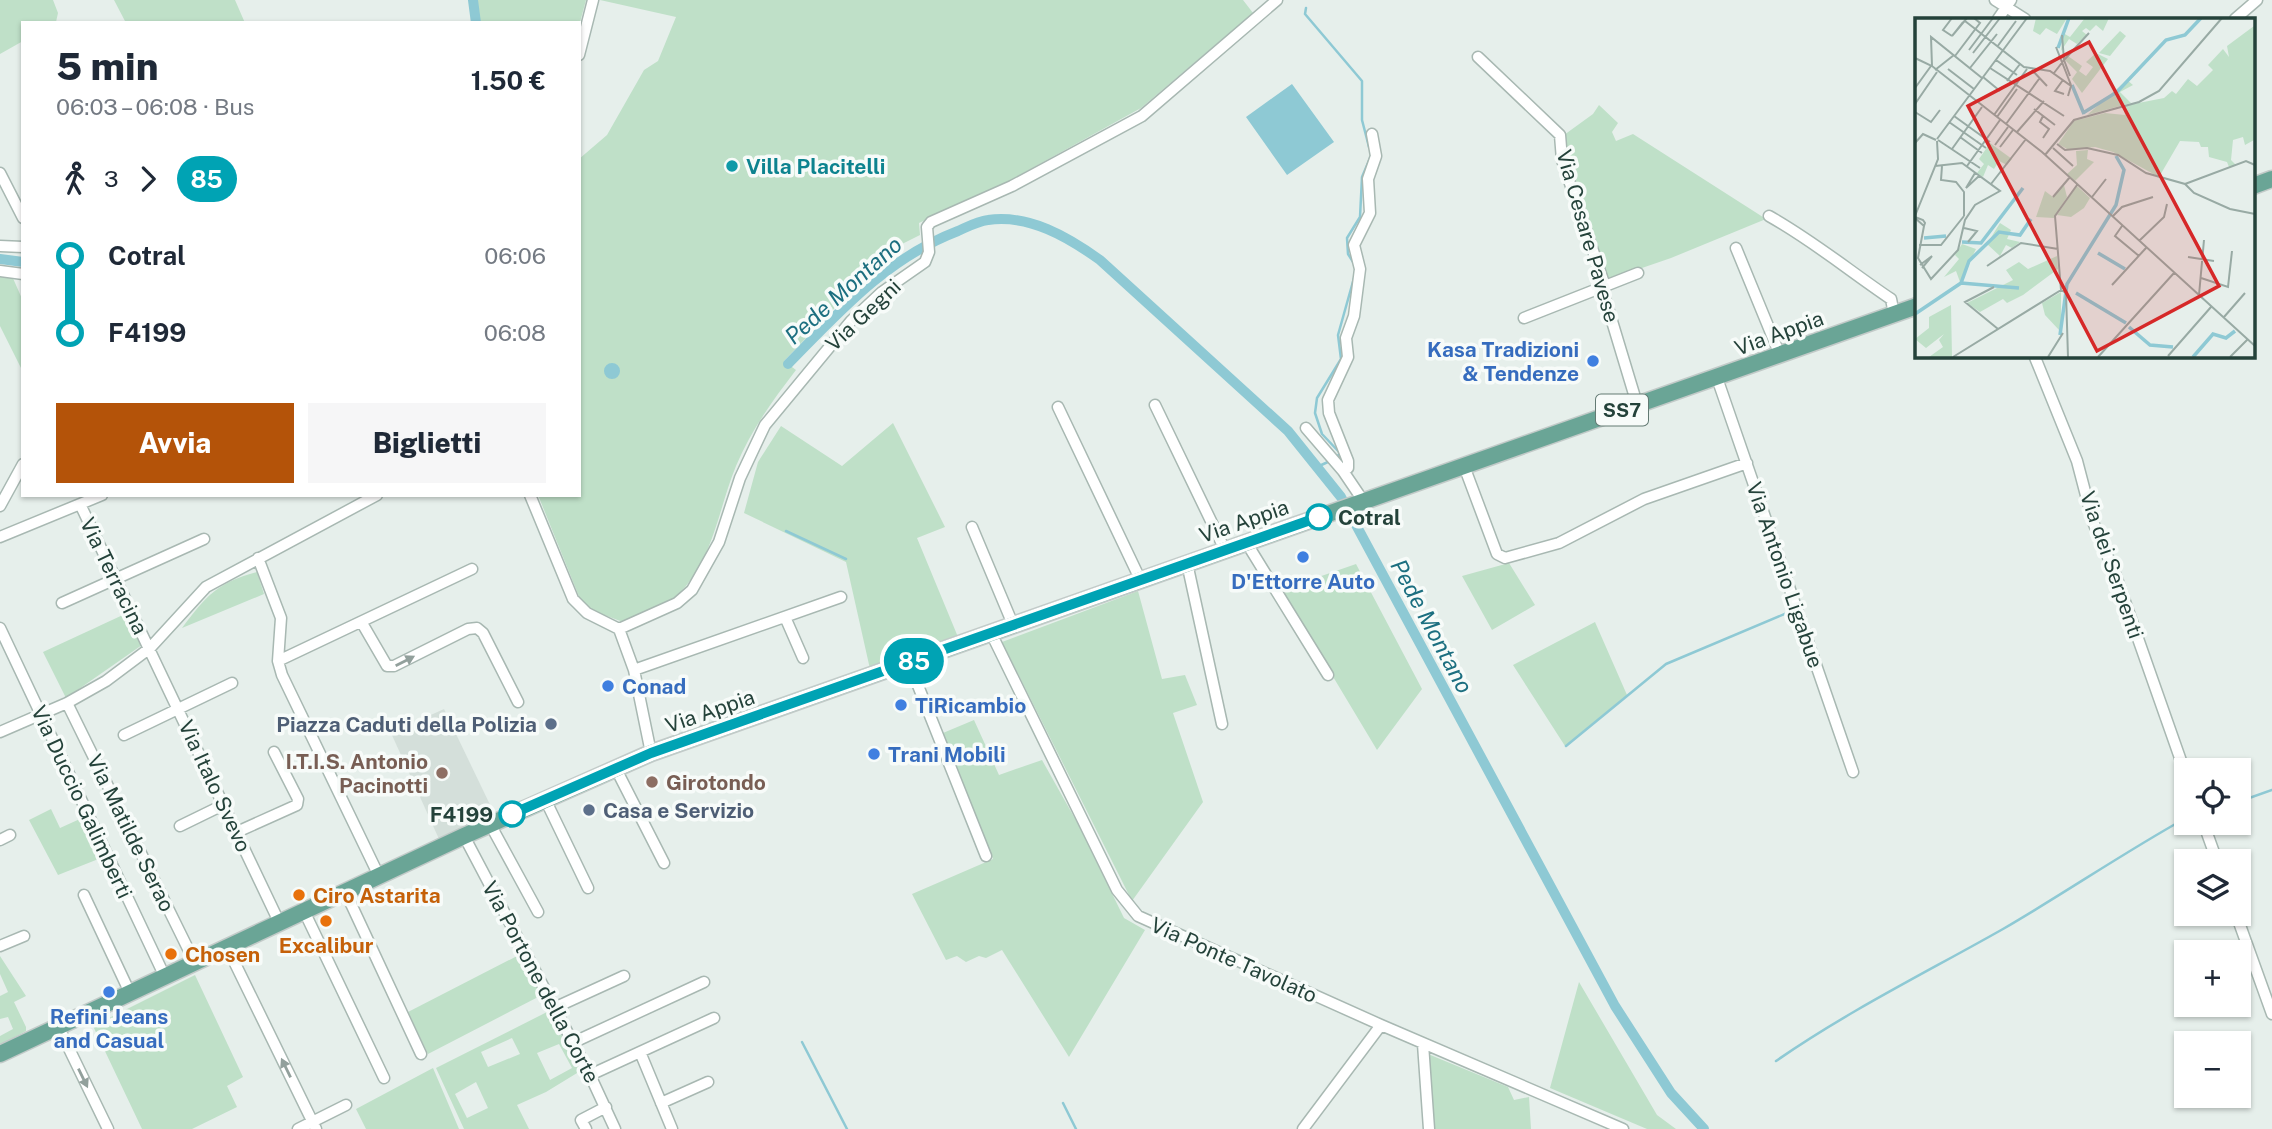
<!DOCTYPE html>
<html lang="it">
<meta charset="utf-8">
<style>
body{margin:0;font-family:"Public Sans",sans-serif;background:#f6f6f7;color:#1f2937;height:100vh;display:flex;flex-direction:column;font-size:26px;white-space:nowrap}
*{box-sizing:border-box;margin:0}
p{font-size:23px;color:#747a83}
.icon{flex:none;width:38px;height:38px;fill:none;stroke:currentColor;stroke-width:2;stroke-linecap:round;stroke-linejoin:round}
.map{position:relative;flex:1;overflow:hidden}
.sheet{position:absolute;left:21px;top:21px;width:560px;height:476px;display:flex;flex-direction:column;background:#fff;border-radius:0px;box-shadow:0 2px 5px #0004}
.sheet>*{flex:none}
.badge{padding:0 14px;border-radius:23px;font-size:24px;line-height:46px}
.controls{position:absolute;left:2174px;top:758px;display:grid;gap:14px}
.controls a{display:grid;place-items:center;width:77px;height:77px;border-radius:0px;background:#fff;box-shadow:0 2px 5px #0004;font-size:35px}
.map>.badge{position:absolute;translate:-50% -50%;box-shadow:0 0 0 4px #fff}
.legs{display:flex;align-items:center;gap:10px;height:77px;padding:0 35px;font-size:23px}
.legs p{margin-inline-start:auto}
.head{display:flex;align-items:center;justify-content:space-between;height:119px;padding:0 35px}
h1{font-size:38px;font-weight:800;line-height:52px}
.action{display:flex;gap:14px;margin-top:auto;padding:14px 35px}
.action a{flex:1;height:80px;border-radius:0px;background:#b45309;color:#fff;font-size:28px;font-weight:800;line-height:80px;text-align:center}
.action a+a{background:#f6f6f7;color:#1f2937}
ul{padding:0 35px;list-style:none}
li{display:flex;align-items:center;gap:24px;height:77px;font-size:26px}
li i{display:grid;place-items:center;width:10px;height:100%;margin:0 9px;background:currentColor}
li i::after{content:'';width:18px;height:18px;margin:-9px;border:5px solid;border-radius:50%;background:#fff}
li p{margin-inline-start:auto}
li:first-child i{background:linear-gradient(#0000 50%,currentColor 0)}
li:last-child i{background:linear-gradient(currentColor 50%,#0000 0)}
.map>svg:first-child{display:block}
</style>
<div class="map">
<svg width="2272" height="1129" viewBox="0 0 2272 1129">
<rect width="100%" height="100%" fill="#e6efeb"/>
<path fill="#d4dfda" d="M444 709 494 813 439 839 391 733Z"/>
<path fill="#bfe0c8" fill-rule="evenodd" d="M0 0H53L58 13 56 22 23 23V41L0 54Z
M114 0H235L245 23H126Z
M476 0H586L579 26V23H479Z
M600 0H1243L1253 13 1141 108 1007 182 919 223 920 235 890 250 784 361 796 370C773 400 751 430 736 466 717 512 713 566 672 600 660 611 638 616 623 622L591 610 580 599 538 495H579V159L607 135 644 70 658 61 676 17Z
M1599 105 1618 123 1612 132 1616 141 1633 134 1766 219 1671 258 1607 280 1564 158V135L1593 114Z
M0 275 12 276 23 301V372L0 326Z
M893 423 945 527 917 538 958 637 870 669 846 562 744 513 758 462 781 426 842 466Z
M1509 563 1535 605 1492 630 1462 576Z
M1356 564 1422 689 1377 750 1281 590Z
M257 572 264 594 182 628C206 596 218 582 257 572Z
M1138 591 1162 679 1185 675 1197 705 1173 713 1203 802 1132 901 1002 642Z
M125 614 142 645 66 698 43 652Z
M1595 622 1627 695 1565 746 1513 665Z
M974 720 999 775 1042 760 1078 824 1124 918 1145 930 1069 1057 1002 950 986 958 979 956 966 962 957 956 946 960 912 894 993 859 943 733Z
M51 809 60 828 82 818 101 858 58 875 29 820Z
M519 955 542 995 428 1054 408 1012Z
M0 956 26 996 14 1002 26 1027V1031L0 1045V1036L13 1029 8 1017 0 1019V996L8 992 0 974Z
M195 975 243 1077 227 1086 237 1107 192 1129H142L93 1026Z
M1579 982 1657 1115 1676 1129H1647L1550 1088Z
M549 1011 582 1070 546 1092 517 1105 529 1129H464L436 1068ZM512 1038 520 1054 488 1067 481 1052ZM559 1044 572 1068 550 1080 537 1053ZM476 1082 488 1108 467 1118 455 1094Z
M1428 1054 1508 1087 1514 1100 1529 1097 1531 1129H1432Z
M433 1068 459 1129H366L356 1109Z"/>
<path fill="#8ec9d4" d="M1292 84 1334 142 1287 175 1246 117Z
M604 371a8 8 0 1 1 16 0a8 8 0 1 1-16 0Z"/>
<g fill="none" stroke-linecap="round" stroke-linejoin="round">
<path stroke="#8ec9d4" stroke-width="2.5" d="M1306 8 1305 14 1362 81V120L1369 147
M1355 265 1348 254 1347 238 1360 217 1362 177 1371 156
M1336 458 1340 453 1322 434 1315 413 1317 398 1341 359 1338 335 1354 278
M1317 467 1330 461
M786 531 846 559
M1566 746 1666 664 1794 610
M2238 802 2272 790
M802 1042 847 1129
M1776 1061C1848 1011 1927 972 2003 929 2065 893 2123 853 2186 818
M1063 1103 1076 1129"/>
<path stroke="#8ec9d4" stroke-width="10" d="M473 0 476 23
M0 259 23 262
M788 364C840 311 887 258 958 231 967 227 978 221 988 220 1029 214 1068 237 1100 260L1288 431 1341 497 1615 1006 1671 1093 1704 1129"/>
<defs>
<path id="street" d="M1995 0 2025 19
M1998 19 2011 0
M2235 19 2257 0
M579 55 593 0
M1478 57 1560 135 1562 160 1604 283 1602 288 1637 404
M0 173 23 218
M1769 216C1815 242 1848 270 1891 299L1894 314
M0 246 23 247
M1736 248 1780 355
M0 271 23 274
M1524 318 1638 273
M2034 355 2077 461 2093 522 2116 576 2186 775
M1717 378 1853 772
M1155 405 1225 550
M1058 407 1140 579
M1306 428 1343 471
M1464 466 1497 554 1505 558 1559 543 1644 499 1747 463
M530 495 573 599 587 613 619 629
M1364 502 1343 471 1348 468V461L1329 413 1328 400 1348 357 1346 338 1354 316 1360 269 1354 245 1370 213 1368 179 1376 156 1372 134
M80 504 280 924
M0 506 23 464
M972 527 1014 627
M0 537 102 495
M1246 542 1328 675
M258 558 281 618 278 661 282 675 379 876
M1187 563 1222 724
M62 603 204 539
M785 617 803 658
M362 623 387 666H394L468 629 477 628 483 633 518 702
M0 628 165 977
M619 629 677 603 692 590 719 542 740 478 765 425 851 321 882 292 925 262 929 252 927 227 931 222 1012 186 1142 116 1277 0
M619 629 634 670 651 753
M992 635 1117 890 1138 916 1381 1025 1623 1129
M278 661 472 569
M909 663 986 856
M634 670 841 597
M67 703 195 963
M0 732 67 703 106 681 150 648 206 587 377 495
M124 735 232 683
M615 767 664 863
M545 799 588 888
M2203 822 2217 861
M490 824 538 912
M180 826 223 805
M237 832 297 805 298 799 274 752
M464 836 590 1075 615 1129
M0 840 10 835
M345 891 421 1054
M84 895 130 993
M304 911 384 1078
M2236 914 2272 1014
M0 946 24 936
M227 947 316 1129
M554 1008 624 976
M58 1026 108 1129
M572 1043 704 982
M1423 1044 1429 1129
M640 1052 672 1129
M590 1075 714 1018
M661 1103 708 1082
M298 1129 346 1105
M586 1129 581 1120 606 1107
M1303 1129 1381 1025"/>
<path id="primary" d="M2253 186 2272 179
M0 1054 464 836 651 753 1917 306"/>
</defs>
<use href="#street" stroke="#a8b8b2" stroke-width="13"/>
<use href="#primary" stroke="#c2cac8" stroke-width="19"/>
<use href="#street" stroke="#fff" stroke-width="10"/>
<use href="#primary" stroke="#6aa596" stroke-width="16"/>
</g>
<defs><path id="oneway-solid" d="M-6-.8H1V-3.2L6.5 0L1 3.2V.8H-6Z" transform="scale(1.75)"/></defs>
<g fill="#92a09c">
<use href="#oneway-solid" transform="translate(405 661) rotate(-27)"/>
<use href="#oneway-solid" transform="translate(286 1068) rotate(-116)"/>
<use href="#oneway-solid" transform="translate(83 1078) rotate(64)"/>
</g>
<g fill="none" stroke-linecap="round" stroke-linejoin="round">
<defs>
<path id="line-1" d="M512 814 651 753 1319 517"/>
</defs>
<use href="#line-1" stroke="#fff" stroke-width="16"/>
<use href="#line-1" stroke="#00a3b4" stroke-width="10"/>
</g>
<circle fill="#0f9aa8" stroke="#f7fbf9" stroke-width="2.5" cx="732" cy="166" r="7"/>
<g fill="#3f7fe0" stroke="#f7fbf9" stroke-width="2.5">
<circle cx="1593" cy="361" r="7"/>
<circle cx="1303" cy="557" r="7"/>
<circle cx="608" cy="686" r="7"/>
<circle cx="901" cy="705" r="7"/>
<circle cx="874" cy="754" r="7"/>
<circle cx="109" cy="992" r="7"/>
</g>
<g fill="#fff" stroke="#00a3b4" stroke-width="3.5">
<circle cx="1319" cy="517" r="12"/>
<circle cx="512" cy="814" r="12"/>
</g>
<g fill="#5c6f8a" stroke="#f7fbf9" stroke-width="2.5">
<circle cx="551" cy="724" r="7"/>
<circle cx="589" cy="810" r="7"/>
</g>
<g fill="#8d6e63" stroke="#f7fbf9" stroke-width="2.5">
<circle cx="442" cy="773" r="7"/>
<circle cx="652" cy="782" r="7"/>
</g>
<g fill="#e8710a" stroke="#f7fbf9" stroke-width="2.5">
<circle cx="299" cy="895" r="7"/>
<circle cx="326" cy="921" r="7"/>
<circle cx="171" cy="954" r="7"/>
</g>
<g text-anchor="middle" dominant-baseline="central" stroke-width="7" stroke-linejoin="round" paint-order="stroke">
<rect fill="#f7fbf9" stroke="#637a73" stroke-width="2" x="1596" y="394.5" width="52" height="31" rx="5"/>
<g font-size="19" font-weight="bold" fill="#24423a">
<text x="1622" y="410">SS7</text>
</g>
<g font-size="21" font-weight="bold" fill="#0d838f" stroke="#f7fbf9" text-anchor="start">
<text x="746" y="166">Villa Placitelli</text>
</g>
<g font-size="21" fill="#24423a" stroke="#f7fbf9">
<text transform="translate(1588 236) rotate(74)">Via Cesare Pavese</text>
<text transform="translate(863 315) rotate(-43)">Via Gegni</text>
<text transform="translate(1779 333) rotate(-20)">Via Appia</text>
<text transform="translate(1244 521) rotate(-19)">Via Appia</text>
<text transform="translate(2112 565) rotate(71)">Via dei Serpenti</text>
<text transform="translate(1785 575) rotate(71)">Via Antonio Ligabue</text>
<text transform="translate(114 576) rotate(64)">Via Terracina</text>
<text transform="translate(710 711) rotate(-19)">Via Appia</text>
<text transform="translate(215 786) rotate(65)">Via Italo Svevo</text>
<text transform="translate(82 802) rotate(65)">Via Duccio Galimberti</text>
<text transform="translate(131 833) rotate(64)">Via Matilde Serao</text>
<text transform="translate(1234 960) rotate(24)">Via Ponte Tavolato</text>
<text transform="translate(541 982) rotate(62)">Via Portone della Corte</text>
</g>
<g font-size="21" font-weight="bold" fill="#366cbe" stroke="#f7fbf9" text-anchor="start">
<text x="1579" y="349" text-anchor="end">Kasa Tradizioni<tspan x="1579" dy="24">&amp; Tendenze</tspan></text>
<text x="1303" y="581" text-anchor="middle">D'Ettorre Auto</text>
<text x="622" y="686">Conad</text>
<text x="915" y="705">TiRicambio</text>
<text x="888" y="754">Trani Mobili</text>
<text x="109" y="1016" text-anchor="middle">Refini Jeans<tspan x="109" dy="24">and Casual</tspan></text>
</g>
<g font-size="21" font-weight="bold" fill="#24423a" stroke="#f7fbf9" text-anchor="start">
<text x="1338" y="517">Cotral</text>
<text x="493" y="814" text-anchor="end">F4199</text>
</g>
<g font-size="21" font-weight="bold" fill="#4e5e75" stroke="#f7fbf9" text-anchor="end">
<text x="537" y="724">Piazza Caduti della Polizia</text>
<text x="603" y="810" text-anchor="start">Casa e Servizio</text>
</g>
<g font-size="21" font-weight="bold" fill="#785e54" stroke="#f7fbf9" text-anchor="end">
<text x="428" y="761">I.T.I.S. Antonio<tspan x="428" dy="24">Pacinotti</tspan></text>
<text x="666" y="782" text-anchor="start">Girotondo</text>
</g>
<g font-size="21" font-weight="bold" fill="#c56008" stroke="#f7fbf9" text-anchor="start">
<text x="313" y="895">Ciro Astarita</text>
<text x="326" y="945" text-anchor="middle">Excalibur</text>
<text x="185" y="954">Chosen</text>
</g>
<g font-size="23" font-style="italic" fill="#1c6f80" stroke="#f7fbf9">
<text transform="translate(843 290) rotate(-42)">Pede Montano</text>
<text transform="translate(1432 626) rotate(62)">Pede Montano</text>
</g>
</g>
<g transform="translate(1915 18)">
<rect width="340" height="340" fill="#e6efeb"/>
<path d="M121 0H152L142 16 131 10 125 17 118 13ZM170 0H194L188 13 181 7 175 13 171 10 167 13 172 17 162 26 154 21 146 33 148 15 155 19ZM339 8V122L330 127 328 119 318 122 316 142 321 147 314 149 312 144 294 139 293 129H286L284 124 265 123 244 159 198 134 180 129 154 132 143 126 159 103 190 95 210 97 208 88 249 80 257 73 261 76 273 61 282 68 298 52 293 47 308 31 314 39 312 28ZM205 13 211 18 195 38 184 35ZM181 35 193 41 167 75 157 61 162 54 150 42 153 38 167 48 164 53 171 58 178 49 171 44ZM212 62 218 67 205 74 216 85 172 97ZM75 125 97 141 92 147 84 143 79 151 73 147 68 159 62 155 69 146 64 141ZM173 132 172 141 179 144 160 163 152 156 162 147 161 133ZM149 167 152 179 139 200 121 199 130 173 138 179ZM162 168 175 180 169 190 156 199 142 197ZM85 205 96 212 92 221 105 224 97 230 91 227 85 238 72 226ZM47 226 61 231 45 264 41 253 29 259 44 241 40 237ZM142 238 143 251 108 277 92 285 88 281 65 294 52 285 98 262 91 252 104 244 113 251ZM146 274V303L144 312 130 297 127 285ZM36 287 37 339H14L28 329 24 322 29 316 11 330 0 321 14 310V299Z" fill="#bfe0c8"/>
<path fill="none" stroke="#8ec9d4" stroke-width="3.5" d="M143 30 154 0M157 67 169 96M168 95 202 74 251 22 270 17 286 0M9 220 31 218M47 224 66 225 108 170M183 235 210 251M46 265 104 270M161 275 211 305M0 296 46 265 54 243 84 214 105 217 116 201M214 309 235 327 258 329M145 317 152 266 201 187 209 152 201 138M278 339 298 316 311 320 320 313"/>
<path fill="none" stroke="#98aaa4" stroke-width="2" d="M50 3 109 49 135 53 156 68 153 78M48 4 37 18 52 0M37 18 28 12 37 0M82 29 101 3M141 29 156 67M54 32 78 0M58 35 85 0M40 38 65 5 59 0M0 40 17 48 127 134 340 328M81 42 102 57M17 48 16 19 67 60M55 50 82 16M75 50 149 98M33 51 59 71M20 52 39 37M117 52 132 68M139 55 149 42 147 17M155 58 149 42 174 15M68 59 85 73M148 62 140 73 149 76M92 63 105 46M0 70 16 48M0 86 22 54M119 91 140 107M0 94 16 104 25 92M79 97 112 51M39 98 75 124M128 98 125 104 134 111 128 120M82 99 102 71M34 104 71 130M91 106 124 61M102 114 129 83M45 119 67 135M22 121 112 0M23 122 65 150M0 125 8 116 21 122M142 126 150 132 172 130 203 137 231 155 270 166 279 175 315 191 340 196M80 127 93 109M85 129 98 112M138 130 158 148M37 131 67 89M130 137 159 102 224 84 244 73 307 0M27 148 26 162 41 164 49 174V198M52 148 85 102M60 155 51 170 64 158M76 166 111 121M270 166 331 143 340 147M138 179 155 159M177 179 191 161M0 198 23 141 22 123M198 198 207 189 238 179M0 199 8 202 10 205 9 208 0 200M9 208 3 240 16 261 43 232 50 202 60 187 85 173 47 145 20 148M207 208 200 218 224 238M49 210 62 213 53 224M224 223 249 199 252 186M4 227H26L49 198M273 239 299 243M5 247 17 238 7 250M72 248 106 225 143 231M286 260 313 269 317 233M197 267 231 230M79 269 50 284 83 311M146 272 151 275 153 339M284 277 289 222M309 299 330 275M253 338 296 289M38 339 146 272 140 198 162 167M133 339 148 315M183 339 259 255M315 339 332 322"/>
<path fill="#d62828" fill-opacity="0.15" stroke="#d62828" stroke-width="3.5" d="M174 24 304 268 182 333 53 88Z"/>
<rect width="340" height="340" fill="none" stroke="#24423a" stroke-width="3.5"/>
</g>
</svg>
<div class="controls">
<a><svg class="icon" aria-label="locate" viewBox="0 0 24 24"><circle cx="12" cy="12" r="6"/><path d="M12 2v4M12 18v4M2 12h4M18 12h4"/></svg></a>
<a><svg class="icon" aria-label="layers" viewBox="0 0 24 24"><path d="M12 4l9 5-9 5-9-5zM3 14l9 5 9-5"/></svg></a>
<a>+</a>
<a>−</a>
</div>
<b class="badge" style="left:914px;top:661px;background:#00a3b4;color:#fff">85</b>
<section class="sheet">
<div class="head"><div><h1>5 min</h1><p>06:03 – 06:08 · Bus</p></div><b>1.50 €</b></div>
<div class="legs"><svg class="icon" aria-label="walk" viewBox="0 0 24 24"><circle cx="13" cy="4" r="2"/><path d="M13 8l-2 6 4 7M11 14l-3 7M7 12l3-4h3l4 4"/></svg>3<svg class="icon" aria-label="forward" viewBox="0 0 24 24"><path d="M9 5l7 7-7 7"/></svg><b class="badge" style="background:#00a3b4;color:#fff">85</b></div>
<ul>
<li><i style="color:#00a3b4"></i><b>Cotral</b><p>06:06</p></li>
<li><i style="color:#00a3b4"></i><b>F4199</b><p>06:08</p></li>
</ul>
<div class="action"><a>Avvia</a><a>Biglietti</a></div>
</section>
</div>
